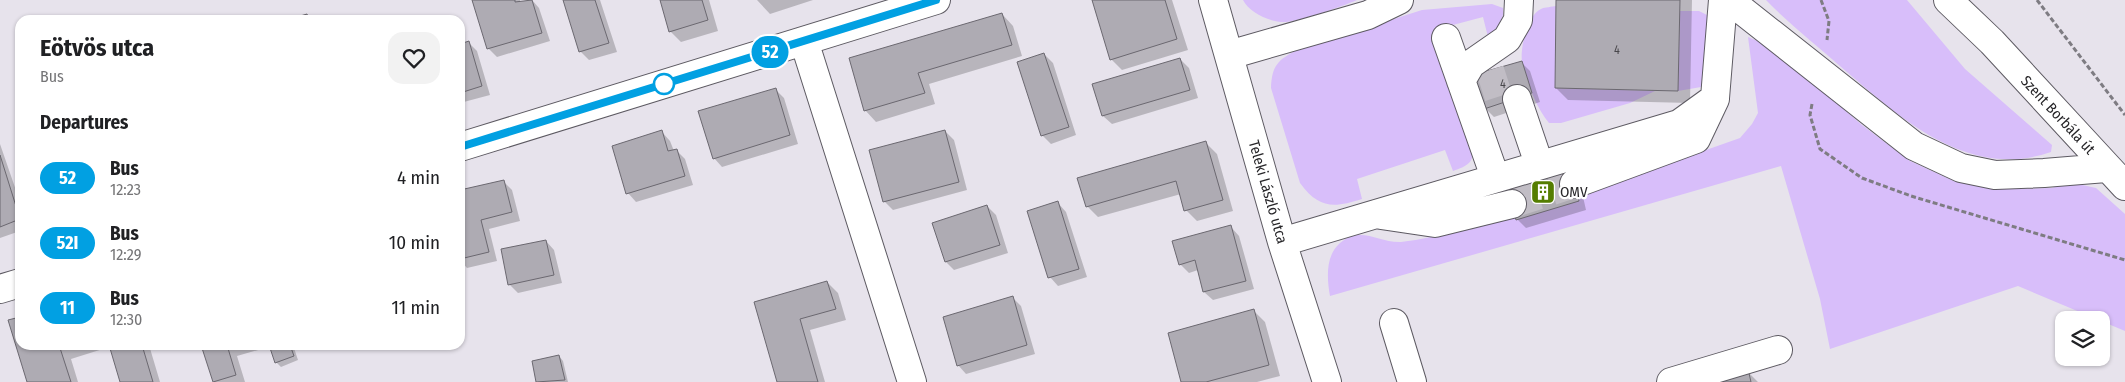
<!DOCTYPE html>
<meta charset="utf-8">
<style>
body{margin:0;font-family:"Fira Sans Condensed",sans-serif;background:#f2f2f2;color:#202124;height:100vh;display:flex;flex-direction:column;font-size:19px;white-space:nowrap}
*{box-sizing:border-box;margin:0}
p{font-size:16px;color:#757577}
.icon{flex:none;width:28px;height:28px;fill:none;stroke:currentColor;stroke-width:2;stroke-linecap:round;stroke-linejoin:round}
.map{position:relative;flex:1;overflow:hidden}
.panel{position:absolute;left:15px;top:15px;width:450px;height:335px;display:flex;flex-direction:column;background:#fff;border-radius:15px;box-shadow:0 1px 4px #0004}
.panel>*{flex:none}
.badge{padding:0 10px;border-radius:16px;font-size:18px;line-height:32px}
.fabs{position:absolute;left:2055px;top:311px;display:grid;gap:10px}
.fabs a{display:grid;place-items:center;width:55px;height:55px;border-radius:10px;background:#fff;box-shadow:0 1px 4px #0004;font-size:25px}
.map>.badge{position:absolute;translate:-50% -50%;box-shadow:0 0 0 2px #fff}
h2{padding:0 25px;font-size:19px;line-height:45px}
.round{display:grid;place-items:center;flex:none;width:52px;height:52px;border-radius:15px;background:#f2f2f2}
.head{display:flex;align-items:center;justify-content:space-between;height:85px;padding:0 25px}
h1{font-size:24px;font-weight:700;line-height:38px}
ul{padding:0;list-style:none}
li{display:flex;align-items:center;gap:15px;height:65px;padding:0 25px}
li div{flex:1}
li b{display:block;font-size:19px}
li em{font-style:normal}
li .badge{min-width:55px;font-weight:700;text-align:center}
.map>svg:first-child{display:block}
</style>
<div class="map">
<svg width="2125" height="382" viewBox="0 0 2125 382">
<rect width="100%" height="100%" fill="#e7e3ec"/>
<path fill="#d8befa" d="M1243 0H1357C1341 7 1303 20 1286 22 1272 23 1249 13 1243 0Z
M1766 0H1907L1965 69 2052 145 2051 152C1967 181 1899 117 1840 66 1815 44 1789 24 1766 0Z
M1492 4 1503 8V15L1495 34 1488 37 1483 17 1434 30 1472 142C1475 161 1471 165 1453 171L1445 150 1357 179 1362 199C1334 208 1319 209 1300 183L1271 88C1272 65 1278 60 1297 50L1422 10Z
M1556 6 1555 88 1655 91 1630 103 1561 123H1549C1536 107 1527 83 1522 62 1520 49 1527 15 1541 9 1545 7 1552 7 1556 6Z
M1680 11H1699L1707 15 1704 81 1701 87 1678 91Z
M1748 37 1772 47 1862 125 1910 161 1956 182 2004 189 2052 188 2069 182 2096 188 2125 214V331L2018 286 1830 349 1820 299 1781 166 1330 296C1327 279 1325 256 1340 243 1361 225 1378 243 1401 242 1410 241 1421 239 1431 237 1536 212 1638 174 1740 138L1752 124 1758 113Z"/>
<path fill="#0003" d="M474 0H520V2L532 0 539 8 550 41 497 57 488 48Z
M565 0H600L617 52 589 60 581 52Z
M661 0H709L718 31 681 42 670 31Z
M757 0H813L770 14Z
M1093 0H1172L1188 50 1122 70 1111 59Z
M1558 0H1692L1690 103 1568 100 1556 88Z
M1002 14 1013 26 1022 56 929 84 935 104 876 122 865 110 850 59Z
M469 43 477 51 490 95 460 103V45Z
M1044 54 1053 63 1076 135 1051 144 1042 135Z
M1180 59 1189 68 1198 98 1112 124 1103 116Z
M1521 62 1530 71 1540 102 1494 117 1485 108Z
M775 89 784 98 798 144 722 167 714 158Z
M945 131 954 140 967 190 893 210 884 201Z
M662 132 670 141 674 151H677L685 159 693 185 636 202 628 193Z
M1206 143 1217 154 1233 211 1197 221 1186 210 1181 194 1098 217 1087 206Z
M0 144 20 202V231L0 238Z
M1579 179 1586 210 1526 228 1517 219Z
M503 181 512 190 520 221 489 229 497 261 467 268 460 260V192Z
M1058 203 1066 212 1087 277 1058 286 1050 277Z
M987 206 996 215 1008 253 954 270 946 262 933 224Z
M1231 227 1239 236 1254 289 1213 300 1204 292 1198 270 1189 273 1180 264Z
M546 241 554 250 562 283 518 293 509 284Z
M827 282 838 293 846 320 810 330 825 382H778L755 302Z
M1013 298 1021 306 1035 354 966 374 958 365Z
M1254 311 1265 322 1280 376 1257 382H1183Z
M20 318V345H105L106 348 71 359 78 382H29L10 321Z
M110 345H149L160 382H121Z
M203 345H264L265 348 237 356 245 382H215Z
M270 345H293L298 360 281 367 276 362Z
M390 345H414L395 350Z
M559 356 563 361 568 382H538L533 362Z
M1747 371 1758 382H1709Z"/>
<path fill="#aeabb3" stroke="#6b6870" d="M472 0H515V2L532 0 542 33 487 49Z
M563 0H595L609 43 579 52Z
M660 0H702L708 20 669 32Z
M1092 0H1165L1177 39 1110 60Z
M1556 0H1680L1678 91 1555 88Z
M1002 13 1012 45 918 73 925 93 864 111 849 58Z
M307 14 309 20H287Z
M469 41 482 86 460 93V44Z
M1044 53 1069 127 1041 136 1017 62Z
M1180 58 1190 90 1102 116 1092 84Z
M1522 61 1532 93 1484 109 1473 75Z
M776 88 790 135 713 159 698 111Z
M662 130 668 151 677 149 685 176 626 194 612 146Z
M945 130 959 182 883 202 869 150Z
M1206 141 1223 200 1184 211 1176 181 1086 207 1077 178Z
M0 155 20 219 0 227Z
M1571 169 1579 201 1516 220 1508 188Z
M504 180 512 212 481 220 489 252 460 259V190Z
M1058 201 1079 269 1048 278 1027 211Z
M987 205 1000 245 945 262 932 223Z
M1231 225 1246 281 1203 292 1195 260 1179 265 1172 241Z
M546 240 554 275 508 285 501 249Z
M827 281 836 309 800 319 818 382H777L754 302Z
M1013 296 1027 345 957 366 943 317Z
M1254 309 1269 365 1206 382H1181L1168 333Z
M20 317V345H70L60 348 71 382H27L8 320Z
M109 345H142L153 382H120Z
M201 345H227L236 375 213 382Z
M269 345H290L294 356 275 363Z
M559 355 565 380 536 382 532 361Z
M1748 369 1751 382H1705Z"/>
<g fill="none" stroke-linecap="round" stroke-linejoin="round">
<path stroke="#c1bdc5" stroke-width="28" stroke-dasharray="28 14" stroke-linecap="butt" d="M1490 70 1501 104
M1512 204 1574 184"/>
<defs>
<path id="minor" d="M1213 0 1282 242 1327 382
M1729 0 1914 146 1961 168 1995 175 2044 173 2106 168
M1948 0 1992 42 2125 186
M1446 38 1495 177
M804 41 912 382
M1229 55 1368 15 1399 0
M1461 81 1471 64 1507 39 1518 20 1519 0
M1517 99 1539 164
M460 147 936 0
M1574 184 1696 139 1715 99
M1381 215 1435 223 1512 204
M1282 242 1679 124 1715 98 1723 0
M0 289 20 283
M1394 323 1412 382
M1671 382 1778 350"/>
</defs>
<use href="#minor" stroke="#5d5a62" stroke-width="30"/>
<path stroke="#7e7c82" stroke-width="3" stroke-dasharray="5 2.5" stroke-linecap="butt" d="M1821 0 1829 21 1827 40
M2037 0 2125 115
M1812 104 1810 115 1820 149 1862 178 1911 196 2125 260"/>
<use href="#minor" stroke="#fff" stroke-width="28"/>
</g>
<g fill="none" stroke-linecap="round" stroke-linejoin="round">
<defs>
<path id="line" d="M460 147 936 0"/>
</defs>
<use href="#line" stroke="#fff" stroke-width="11"/>
<use href="#line" stroke="#01a0e2" stroke-width="8"/>
</g>
<defs>
<symbol id="building-square" viewBox="-11 -11 22 22"><rect x="-9" y="-9" width="18" height="18" rx="4" fill="#547d00" stroke="#fff"/><path d="M-4-6H4V6H1V3H-1V6H-4ZM-2.5-4.3h1.7v1.8h-1.7ZM.8-4.3h1.7v1.8H.8ZM-2.5-1h1.7V.8h-1.7ZM.8-1h1.7V.8H.8Z" fill="#fff"/></symbol>
</defs>
<g fill-rule="evenodd">
<use href="#building-square" x="1529" y="178" width="28" height="28"/>
</g>
<circle fill="#fff" stroke="#01a0e2" stroke-width="2.5" cx="664" cy="84" r="10"/>
<g text-anchor="middle" dominant-baseline="central" stroke-width="4.5" stroke-linejoin="round" paint-order="stroke">
<g font-size="12" fill="#49474c">
<text x="1617" y="50">4</text>
<text x="1503" y="84">4</text>
</g>
<g font-size="15" fill="#272629" stroke="#fff">
<text transform="translate(2058 115) rotate(47)">Szent Borbála út</text>
<text transform="translate(1268 192) rotate(74)">Teleki László utca</text>
</g>
<g font-size="15" fill="#272629" stroke="#fff" text-anchor="start">
<text x="1560" y="192">OMV</text>
</g>
</g>
</svg>
<div class="fabs">
<a><svg class="icon" aria-label="layers" viewBox="0 0 24 24"><path d="M12 4l9 5-9 5-9-5zM3 14l9 5 9-5"/></svg></a>
</div>
<b class="badge" style="left:770px;top:52px;background:#01a0e2;color:#fff">52</b>
<section class="panel">
<div class="head"><div><h1>Eötvös utca</h1><p>Bus</p></div><a class="round"><svg class="icon" aria-label="heart" viewBox="0 0 24 24"><path d="M12 20l-8-8c-3-5 5-10 8-4 3-6 11-1 8 4z"/></svg></a></div>
<h2>Departures</h2>
<ul>
<li><span class="badge" style="background:#01a0e2;color:#fff">52</span><div><b>Bus</b><p>12:23</p></div><em>4 min</em></li>
<li><span class="badge" style="background:#01a0e2;color:#fff">52I</span><div><b>Bus</b><p>12:29</p></div><em>10 min</em></li>
<li><span class="badge" style="background:#01a0e3;color:#fff">11</span><div><b>Bus</b><p>12:30</p></div><em>11 min</em></li>
</ul>
</section>
</div>
